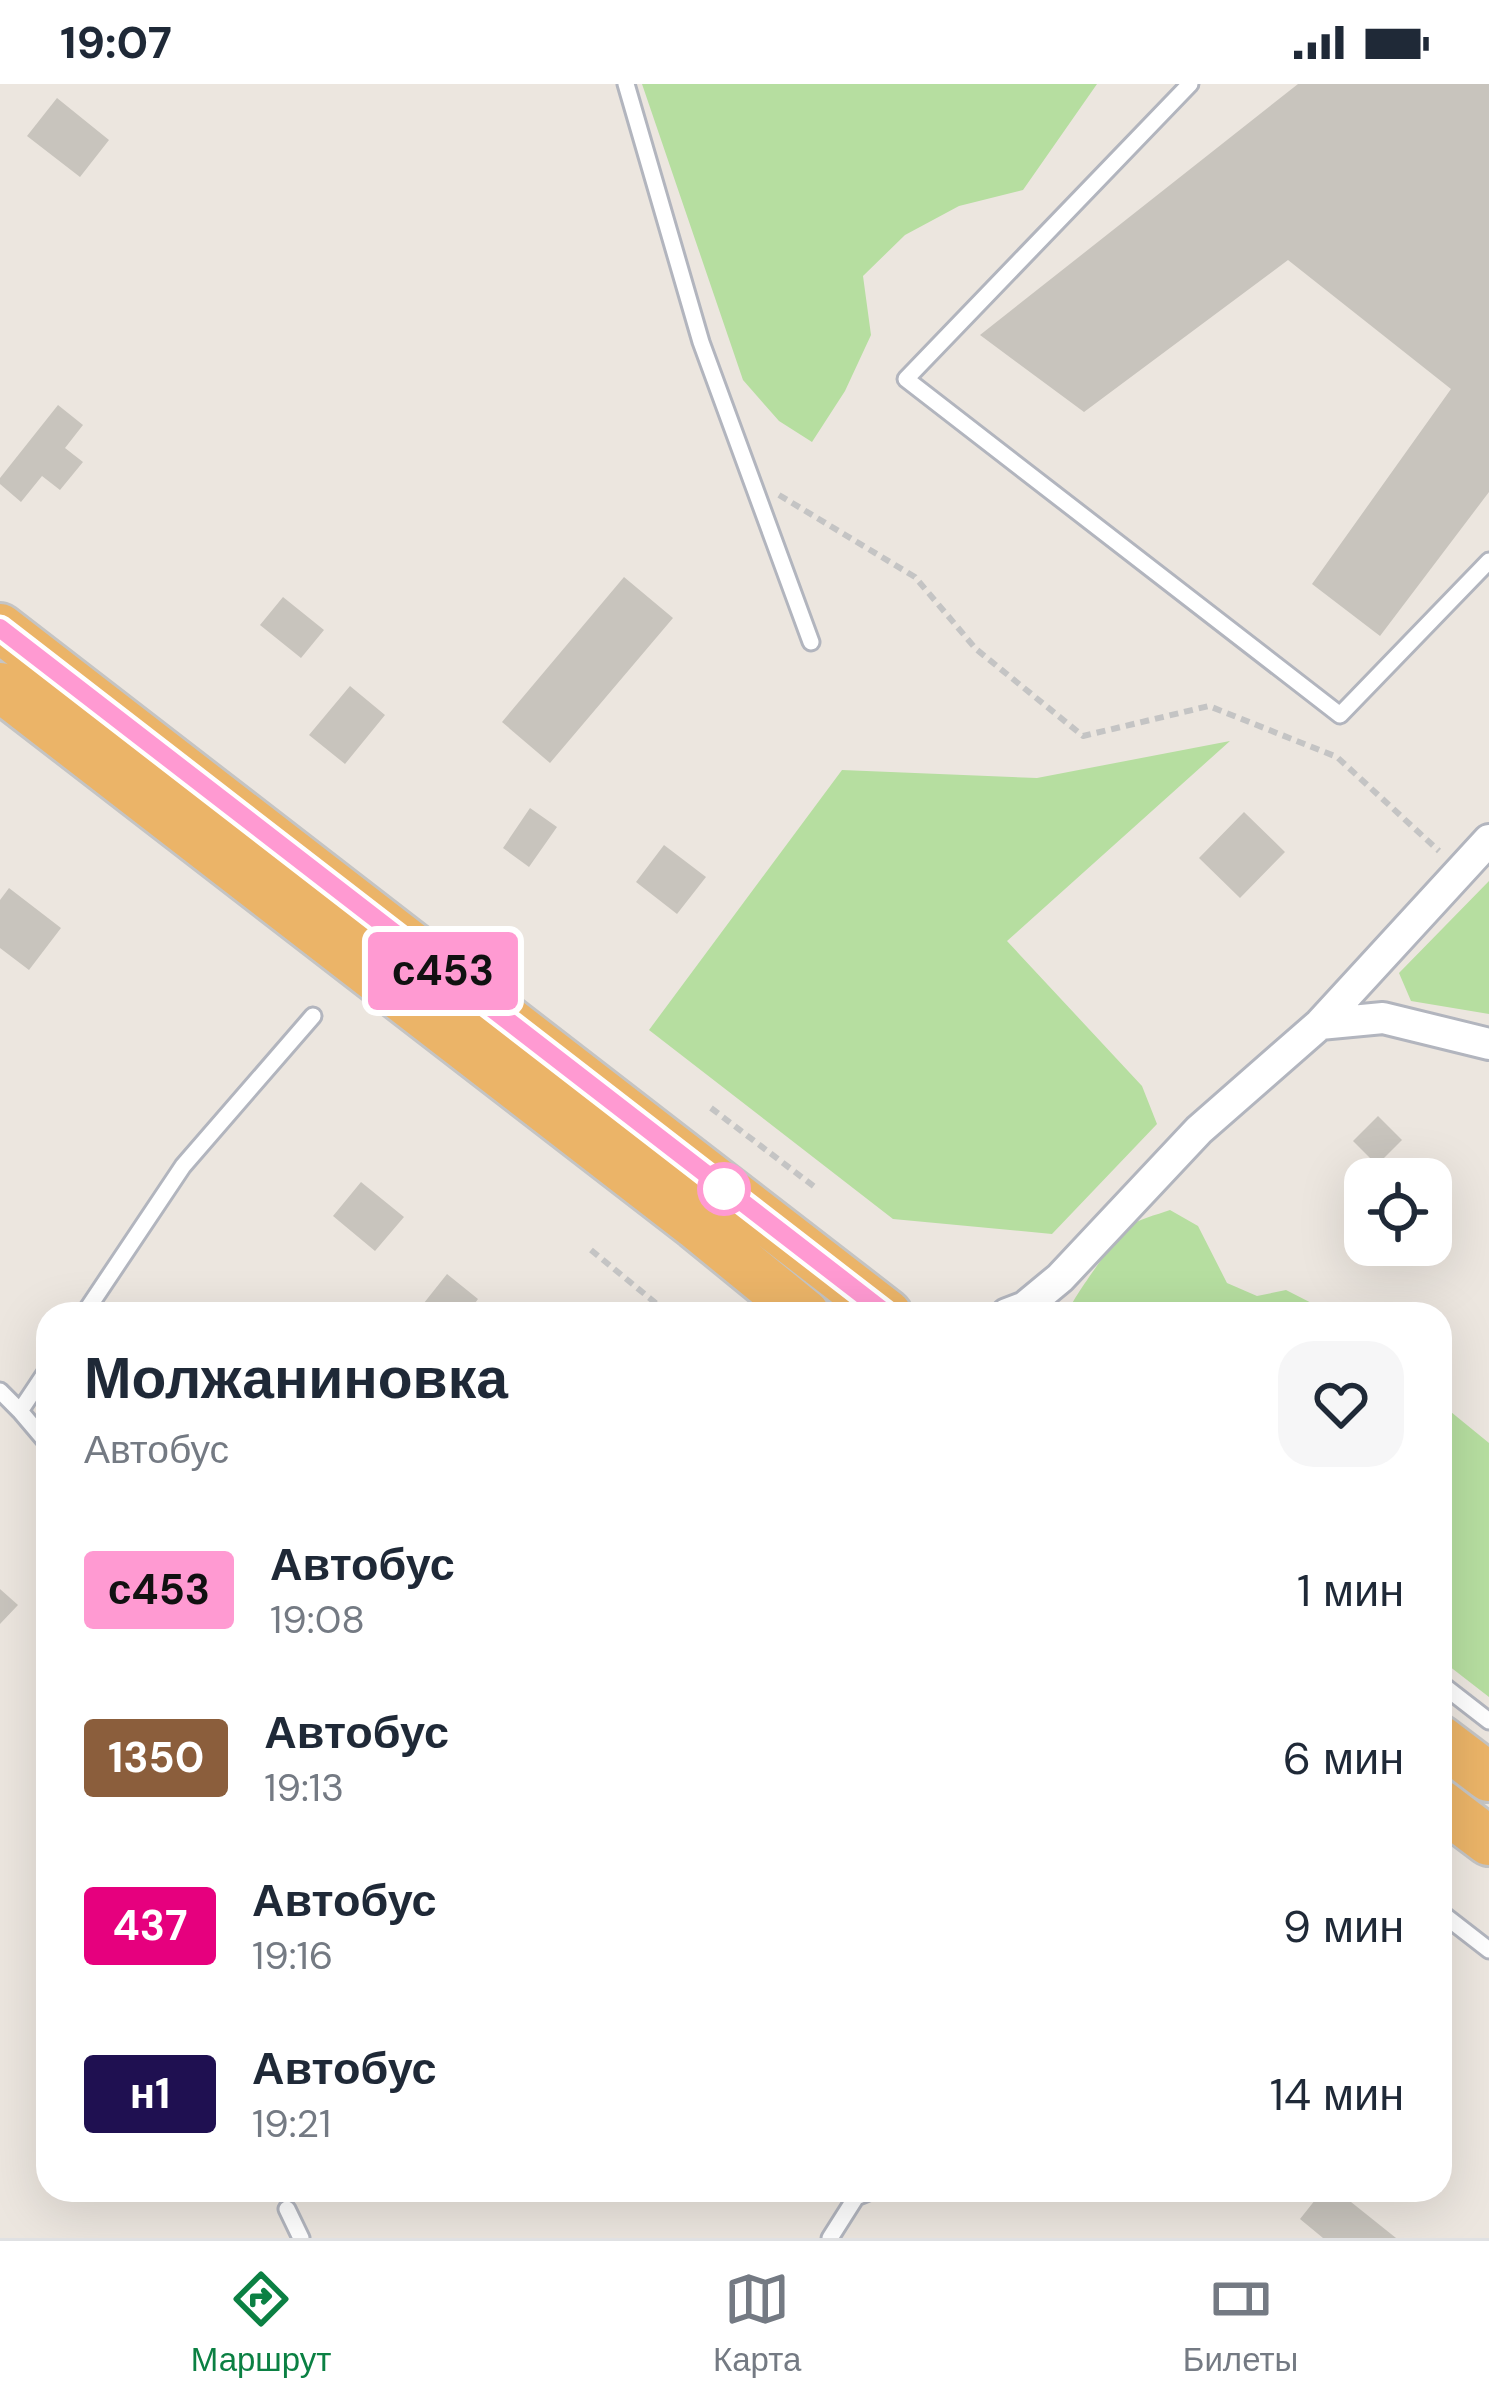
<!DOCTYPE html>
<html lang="ru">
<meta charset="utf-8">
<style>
body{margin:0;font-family:"DM Sans",sans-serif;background:#f6f6f7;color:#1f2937;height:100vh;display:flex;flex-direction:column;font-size:45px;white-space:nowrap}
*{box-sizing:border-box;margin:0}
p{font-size:39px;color:#747a83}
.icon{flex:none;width:66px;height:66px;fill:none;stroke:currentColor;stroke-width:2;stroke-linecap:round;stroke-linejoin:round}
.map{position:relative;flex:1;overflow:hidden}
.panel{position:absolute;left:36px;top:1218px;width:1416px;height:900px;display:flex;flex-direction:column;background:#fff;border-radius:36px;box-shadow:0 12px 48px #0002}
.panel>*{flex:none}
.badge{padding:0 24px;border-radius:9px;font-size:42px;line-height:78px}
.tools{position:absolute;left:1344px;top:1074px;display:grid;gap:24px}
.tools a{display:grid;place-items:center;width:108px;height:108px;border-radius:24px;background:#fff;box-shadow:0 12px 48px #0002;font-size:60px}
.map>.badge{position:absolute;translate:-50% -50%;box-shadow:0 0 0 6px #fff}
.round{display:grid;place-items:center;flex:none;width:126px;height:126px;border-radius:36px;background:#f6f6f7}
.summary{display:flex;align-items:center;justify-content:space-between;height:204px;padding:0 48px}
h1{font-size:57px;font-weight:800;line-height:90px}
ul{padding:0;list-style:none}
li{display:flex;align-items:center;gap:36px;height:168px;padding:0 48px}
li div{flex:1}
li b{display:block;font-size:45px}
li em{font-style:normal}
li .badge{min-width:132px;font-weight:700;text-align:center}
.status{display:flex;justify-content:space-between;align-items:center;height:84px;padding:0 60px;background:#fff;direction:ltr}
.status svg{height:33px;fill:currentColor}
.menu{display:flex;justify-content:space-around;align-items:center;height:168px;border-top:3px solid #e0e1e3;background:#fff;font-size:33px;color:#747a83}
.menu a{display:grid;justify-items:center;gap:6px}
.menu .on{color:#0b8043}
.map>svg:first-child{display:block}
</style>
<div class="status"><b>19:07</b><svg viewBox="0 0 49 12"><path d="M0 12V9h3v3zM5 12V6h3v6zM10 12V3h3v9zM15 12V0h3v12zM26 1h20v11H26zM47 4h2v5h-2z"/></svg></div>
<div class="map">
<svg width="1489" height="2154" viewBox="0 0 1489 2154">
<rect width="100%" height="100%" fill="#ece6df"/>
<path fill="#b6dea0" d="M642 0H1097L1023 106 959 122 905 151 863 192 871 251 845 307 812 358 779 337 743 296Z
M1230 657 1007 857 1142 1002 1157 1040 1052 1150 893 1135 649 946 842 686 1037 694Z
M1489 797V930L1411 917 1399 889Z
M1170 1126 1198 1142 1227 1199 1257 1212 1286 1206 1333 1230H1067C1069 1219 1116 1154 1126 1145 1136 1135 1157 1131 1170 1126Z
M1440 1319 1489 1359V1613L1440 1575Z"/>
<path fill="#c8c4bd" d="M1298 0H1489V408L1380 552 1312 500 1451 305 1288 176 1084 328 980 251Z
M57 14 109 56 80 93 27 52Z
M58 321 83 341 65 364 83 378 60 406 42 392 21 418 0 400V394Z
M624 493 673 534 550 679 502 638Z
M283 513 324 546 301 574 260 541Z
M350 602 385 631 345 680 309 651Z
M530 724 557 743 529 783 503 764Z
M1244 728 1285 768 1240 814 1199 774Z
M664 761 706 793 677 830 636 798Z
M9 804 61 844 29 886 0 864V816Z
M1378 1032 1402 1056 1377 1081 1353 1057Z
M361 1098 404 1133 375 1167 333 1132Z
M447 1190 478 1215 467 1230H428L420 1224Z
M0 1505 18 1521 0 1540Z
M1323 2106H1336L1396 2154H1323L1300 2135Z"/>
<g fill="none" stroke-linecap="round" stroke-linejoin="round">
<defs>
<path id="service" d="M626 0 701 258 811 558
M1190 0 906 295 1340 631 1489 477
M84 1230 183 1082 313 932
M48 1285 20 1327 48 1360
M0 1307 20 1327
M1440 1599 1489 1637
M1440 1828 1489 1866
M856 2113 873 2106
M287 2125 301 2154
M830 2154 856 2113 848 2106"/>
<path id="minor" d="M1320 940 1383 934 1489 960
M1007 1230 1025 1223 1060 1194 1199 1046 1320 940 1489 756"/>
<path id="trunk" d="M0 544 887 1230
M0 603 696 1141 805 1230
M1440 1656 1489 1693
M1440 1720 1489 1757"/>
</defs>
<use href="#service" stroke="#b2b5be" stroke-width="21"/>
<use href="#minor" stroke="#b2b5be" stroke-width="36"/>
<use href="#trunk" stroke="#c4c4c4" stroke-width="54"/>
<path stroke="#c4c4c4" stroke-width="6" stroke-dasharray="9 6" stroke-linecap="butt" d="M779 411 915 493 976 565 1083 652 1209 622 1337 673 1439 767
M711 1024 816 1104
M591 1166 669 1230"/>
<use href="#service" stroke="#fff" stroke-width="15"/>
<use href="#minor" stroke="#fff" stroke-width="30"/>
<use href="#trunk" stroke="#ebb468" stroke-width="48"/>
</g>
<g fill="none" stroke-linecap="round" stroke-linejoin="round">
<defs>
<path id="line" d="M0 544 887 1230"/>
</defs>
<use href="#line" stroke="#fff" stroke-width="27"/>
<use href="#line" stroke="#ff9ad2" stroke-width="18"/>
</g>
<circle fill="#fff" stroke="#ff9ad2" stroke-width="6" cx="724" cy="1105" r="24"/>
</svg>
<div class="tools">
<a><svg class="icon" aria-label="locate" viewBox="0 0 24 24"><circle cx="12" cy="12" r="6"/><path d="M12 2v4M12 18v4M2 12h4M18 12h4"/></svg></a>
</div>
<b class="badge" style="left:443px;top:887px;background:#ff9ad2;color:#111">с453</b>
<section class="panel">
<div class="summary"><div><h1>Молжаниновка</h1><p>Автобус</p></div><a class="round"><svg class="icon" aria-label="heart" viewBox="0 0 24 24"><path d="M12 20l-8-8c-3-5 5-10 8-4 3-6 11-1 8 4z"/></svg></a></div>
<ul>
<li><span class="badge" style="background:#ff9ad2;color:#111">с453</span><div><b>Автобус</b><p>19:08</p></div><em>1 мин</em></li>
<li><span class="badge" style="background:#8b5e3c;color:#fff">1350</span><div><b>Автобус</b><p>19:13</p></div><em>6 мин</em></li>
<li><span class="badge" style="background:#e6007e;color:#fff">437</span><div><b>Автобус</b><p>19:16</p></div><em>9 мин</em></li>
<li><span class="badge" style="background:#1f1051;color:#fff">н1</span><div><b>Автобус</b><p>19:21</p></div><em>14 мин</em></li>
</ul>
</section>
</div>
<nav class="menu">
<a class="on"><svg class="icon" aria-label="directions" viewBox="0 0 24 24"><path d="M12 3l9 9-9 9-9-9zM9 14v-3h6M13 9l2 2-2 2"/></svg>Маршрут</a>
<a><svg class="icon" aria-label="map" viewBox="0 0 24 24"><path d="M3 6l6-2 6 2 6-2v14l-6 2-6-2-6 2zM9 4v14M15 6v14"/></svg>Карта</a>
<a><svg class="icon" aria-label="tickets" viewBox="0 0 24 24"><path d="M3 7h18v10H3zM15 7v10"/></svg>Билеты</a>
</nav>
